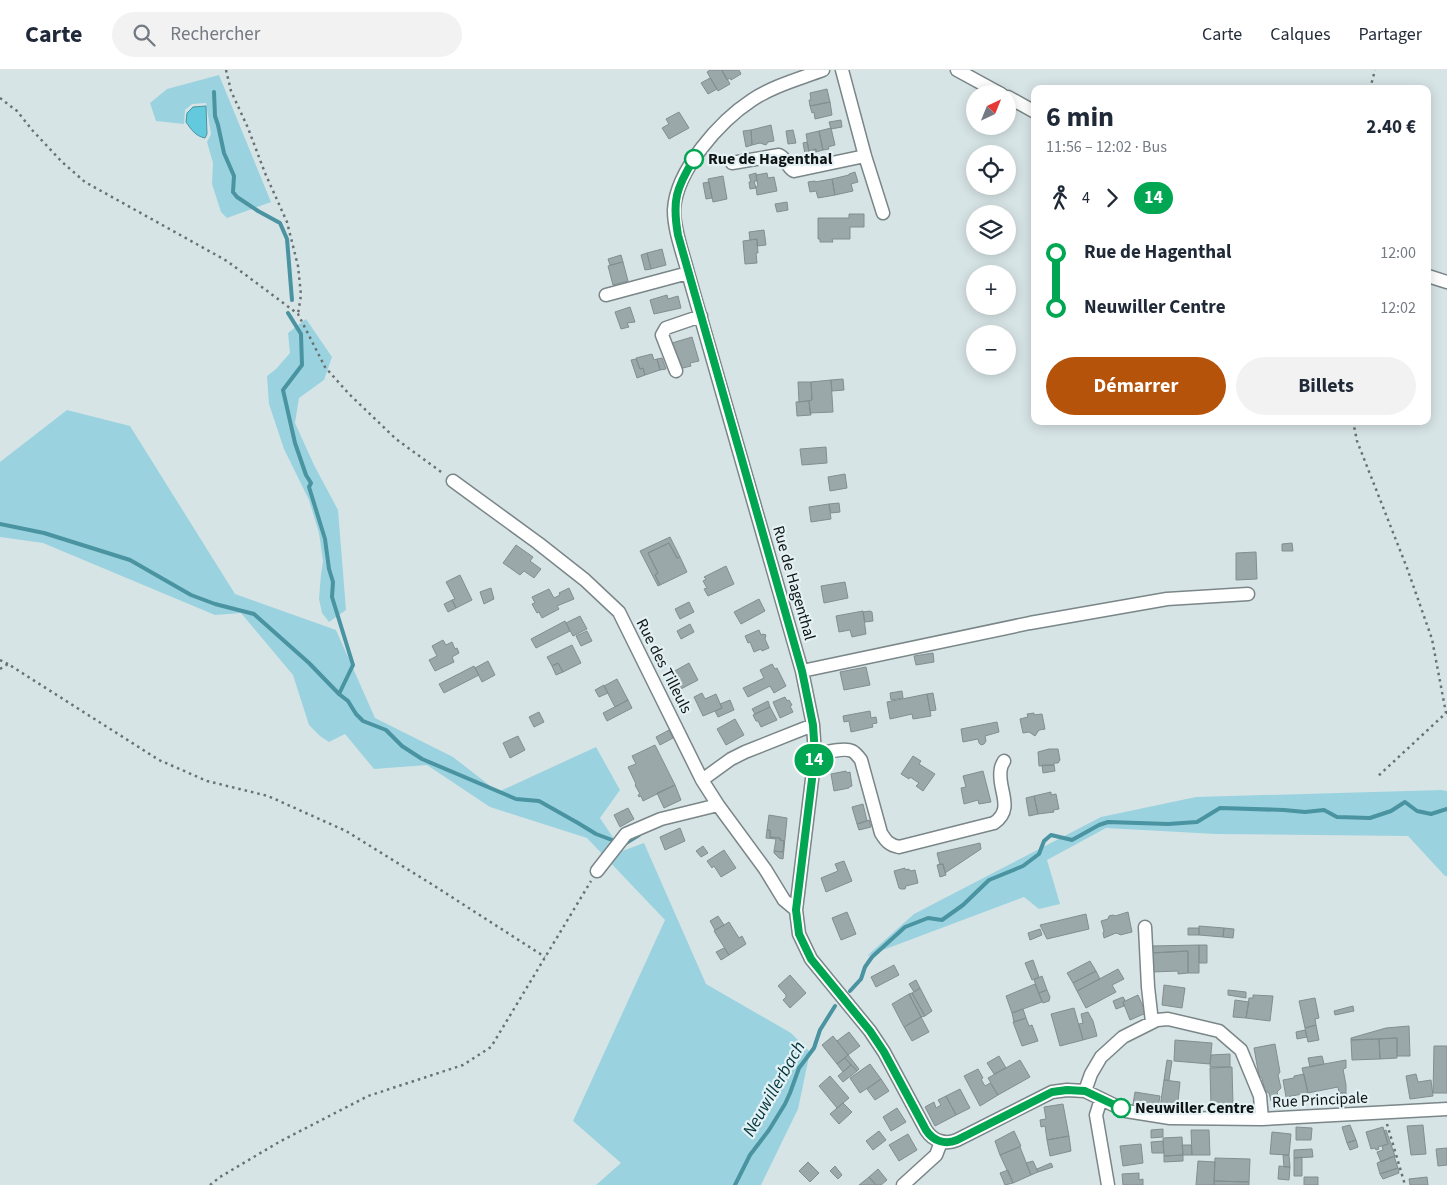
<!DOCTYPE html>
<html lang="fr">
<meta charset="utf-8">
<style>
body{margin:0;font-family:"Source Sans 3",sans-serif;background:#f2f2f3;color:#1f2937;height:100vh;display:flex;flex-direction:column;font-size:19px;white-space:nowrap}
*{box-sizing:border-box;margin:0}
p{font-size:16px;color:#747a83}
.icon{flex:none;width:28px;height:28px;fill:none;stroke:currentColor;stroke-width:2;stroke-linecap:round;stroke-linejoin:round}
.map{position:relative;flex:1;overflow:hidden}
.side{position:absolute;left:1031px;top:15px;width:400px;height:340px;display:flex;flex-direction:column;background:#fff;border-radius:10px;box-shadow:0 2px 12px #0003}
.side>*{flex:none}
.badge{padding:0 10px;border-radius:16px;font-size:18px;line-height:32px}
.needle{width:32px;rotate:43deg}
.buttons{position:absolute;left:966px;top:15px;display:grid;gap:10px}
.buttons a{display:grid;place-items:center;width:50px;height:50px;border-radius:50%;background:#fff;box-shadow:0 2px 12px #0003;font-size:25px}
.map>.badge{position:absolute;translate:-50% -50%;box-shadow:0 0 0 2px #fff}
.legs{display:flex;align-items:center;gap:8px;height:55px;padding:0 15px;font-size:16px}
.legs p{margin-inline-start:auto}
.head{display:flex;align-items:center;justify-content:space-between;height:85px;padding:0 15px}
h1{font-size:28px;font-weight:700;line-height:38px}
.primary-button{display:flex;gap:10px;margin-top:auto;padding:10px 15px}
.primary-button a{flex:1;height:58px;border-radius:30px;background:#b45309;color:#fff;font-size:20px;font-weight:700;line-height:58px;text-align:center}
.primary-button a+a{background:#f2f2f3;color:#1f2937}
ul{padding:0 15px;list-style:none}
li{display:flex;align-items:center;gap:18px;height:55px;font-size:19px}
li i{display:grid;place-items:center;width:8px;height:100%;margin:0 6px;background:currentColor}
li i::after{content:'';width:12px;height:12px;margin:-6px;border:4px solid;border-radius:50%;background:#fff}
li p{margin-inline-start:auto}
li:first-child i{background:linear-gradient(#0000 50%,currentColor 0)}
li:last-child i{background:linear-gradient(currentColor 50%,#0000 0)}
header{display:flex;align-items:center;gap:30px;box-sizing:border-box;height:70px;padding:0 25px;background:#fff;border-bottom:1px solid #e0e1e3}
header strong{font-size:24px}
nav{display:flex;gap:28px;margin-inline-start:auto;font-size:18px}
.search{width:350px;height:45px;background:#f2f2f3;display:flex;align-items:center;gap:12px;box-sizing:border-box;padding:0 18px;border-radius:28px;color:#747a83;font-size:19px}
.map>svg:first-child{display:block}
</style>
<header>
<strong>Carte</strong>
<div class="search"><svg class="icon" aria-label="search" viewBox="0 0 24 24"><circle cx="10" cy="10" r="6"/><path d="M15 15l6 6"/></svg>Rechercher</div>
<nav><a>Carte</a><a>Calques</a><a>Partager</a></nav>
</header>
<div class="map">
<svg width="1447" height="1115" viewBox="0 0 1447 1115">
<rect width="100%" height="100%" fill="#d7e4e6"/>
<path fill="#9ad3df" d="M219 5 271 132 227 148 221 142 212 114 213 93 207 72 211 64 206 33 192 34 185 40 184 54 156 51 150 33 167 19Z
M306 249 332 287 324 310 299 328 295 353 314 395 338 440 346 540 329 552 322 543 319 529 321 504 323 491 319 463 309 430 284 379 269 334 267 306 276 299 290 283 288 263Z
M67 340 130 356 235 524 336 560 375 648 453 687 498 722 596 677 620 720 600 748 622 781 644 773 706 914 791 963 810 982 798 1039 761 1115H596L621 1093 573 1051 665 850 587 768 490 737 427 695 374 699 345 664 329 672 320 666 309 655 293 605 241 543 215 545 43 473 0 467V392Z
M1441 720 1447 721V806H1445L1408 766 1216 764 1106 758 1047 790 1060 834 1039 839 1024 827 867 886 914 844 1101 747 1196 727Z"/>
<path fill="#63cadd" stroke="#4a93a1" d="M206 36 207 64 205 68C195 66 191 59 186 52L187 43 193 37Z"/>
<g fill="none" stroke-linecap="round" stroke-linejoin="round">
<path stroke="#4a93a1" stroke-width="4" d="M214 22 215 46 218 55 224 83 234 106 233 122 237 127 258 141 280 153 287 169 292 230
M288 243 301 264 302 295 283 320 295 373 306 405 311 413 309 417 325 469 329 499 333 512 332 527 353 595 339 624 348 631 356 644 363 651 386 660 402 676 422 689 516 729 539 731 578 753 596 764 612 770
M0 454 44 463 130 490 191 525 215 534 254 544 309 593 339 624
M626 773 639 765
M850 921 861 909 865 897 872 887 905 857 928 848 942 850 963 835 989 810 1023 796 1039 784 1044 771 1051 765 1072 770 1099 755 1108 752 1168 754 1197 752 1220 738 1284 740 1305 742 1324 740 1337 747 1370 748 1391 741 1405 732 1417 741 1431 744 1447 739
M735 1115 750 1085 769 1060 785 1034 790 1023 799 998 814 978 820 960 835 936"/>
</g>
<path fill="#9ba8aa" stroke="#828e91" d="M710 0H722L730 14 718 21 707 2Z
M723 0H739L741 4 731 10 730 8 727 10 722 1Z
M710 8 717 19 708 24 701 13Z
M827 19 830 32 810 36 809 30H811L810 23Z
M830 32 832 45 815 49 814 42 812 43 810 36Z
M679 42 689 58 669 69 662 58 669 54 666 49Z
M841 50 842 57 831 59 829 52Z
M771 55 774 71 768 72 766 75 760 73 752 75 751 60Z
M831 58 835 75 828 77 829 79 823 80 819 61Z
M751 60 752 75 746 77 743 61Z
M793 60 796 73 788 74 786 61Z
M819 61 823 80 816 82V79L809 81 806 64Z
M807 72 809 81 816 79V82L805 84 803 73Z
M855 102 858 112 851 114 853 121 835 125 832 109 849 105V104Z
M756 103 757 111H754L756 118 750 119 749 112H751L749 105Z
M767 103 768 108 774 107 777 121 757 125 756 117 758 116 756 105Z
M723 106 727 129 713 132 708 109Z
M832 109 835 125 818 128 816 121 810 122 808 112 815 111V112Z
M709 112 712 128 706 129 703 113Z
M787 132 788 140 777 142 775 134Z
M849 144H864V157H850V169H832L833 172H820V169H818V148H849Z
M764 160 766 175 757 176V169L750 170 749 162Z
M757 169 758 183H756L757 193 745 194 743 171Z
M662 179 666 195 651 199 647 183Z
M647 183 651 199 645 200 641 185Z
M621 185 623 192 610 195 608 189Z
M623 192 628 211 613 215 608 196Z
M667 225 668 229 678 226 681 238 654 244 650 230Z
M630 237 635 252 627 253 629 257 621 259 615 242Z
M692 267 699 291 690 293 691 296 679 299 672 273Z
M652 284 654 290 657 289 660 300 645 305 643 298 640 299 636 288Z
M662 288 666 299 660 300 657 289Z
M636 289 640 299 643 298 645 305 637 308 631 290Z
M843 309 844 320 832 321 831 310Z
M831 310 833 342 810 343 809 331 812 330 811 312Z
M798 312H811L812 330 799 332Z
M809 331 811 345 797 346 796 332Z
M826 377 827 393 802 395 800 379Z
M845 404 847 418 830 421 828 407Z
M839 433 840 442 831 443 829 434Z
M829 434 831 449 811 452 809 437Z
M670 467 680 487 677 488 669 473 648 483 658 503 655 505 660 515 658 516 640 481Z
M669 473 677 488 680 487 687 502 660 515 655 505 658 503 648 483Z
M1292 473 1293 481H1282V474Z
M516 475 533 487 530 491 541 499 534 508 524 501 520 505 503 493Z
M1256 482 1257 509 1236 510V483Z
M726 496 734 514 708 526 704 519 707 518 703 511 706 509 704 507Z
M460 505 472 530 456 538 452 530 455 529 446 512Z
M845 512 848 528 824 533 821 516Z
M491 518 494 529 484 534 480 522Z
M569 518 574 529 557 536 559 539 542 548 539 542 537 543 532 534 535 533 532 527 549 519 554 528 560 525 559 523Z
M759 529 765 541 741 554 734 542Z
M452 530 456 538 448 542 444 534Z
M689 532 694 542 680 549 675 539Z
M863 541 866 564 852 567 850 560 839 562 836 546Z
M870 541 872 542 873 551 865 552 863 542Z
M580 546 587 559 573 566 566 553Z
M565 551 570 561 536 578 531 569Z
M690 554 694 562 681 569 677 561Z
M759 560 761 565 763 564 766 565 765 569 769 578 762 581 761 579 754 582 750 572 748 573 745 566Z
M587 561 592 571 581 576 576 566Z
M443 570 446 575 452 572 455 579 457 578 459 583 452 587 454 592 435 601 429 590 437 586 432 576Z
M572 575 581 593 563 602 558 593 552 596 547 587Z
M933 583 934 592 916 595 914 586Z
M488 591 495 605 482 612 475 598Z
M558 593 563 602 556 605 552 596Z
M689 593 698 610 679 620 671 603Z
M772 594 775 599 777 598 786 616 774 623 770 616 748 627 743 618 764 608 760 600Z
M474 596 479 605 444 623 439 614Z
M866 597 870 615 844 620 840 602Z
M617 609 628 630 615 637 604 616Z
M604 615 608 623 599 627 595 620Z
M902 621 903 628 891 630 890 623Z
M702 623 705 629 716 624 722 638 703 646 694 627Z
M933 623 936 640 930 641 927 624Z
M927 624 931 646 913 649 912 644 890 649 887 632Z
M785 627 787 631 789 630 792 635 790 636 793 642 780 648 773 632Z
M628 630 632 638 607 651 603 643Z
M730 630 734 640 718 647 715 641 722 638 720 634Z
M768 631 770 637 755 644 752 639Z
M770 637 777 650 761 657 758 651H756L753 645Z
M870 641 871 648 876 647 877 653 872 654 873 657 851 662 849 651 844 652 843 646Z
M539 642 544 652 534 657 529 647Z
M1034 643V645L1042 644 1045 659 1039 660 1035 666 1029 662 1023 663 1020 649 1028 647 1027 644Z
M735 649 744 665 726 675 717 659Z
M997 652 999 662 985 666 986 671 984 674 981 675 979 673 978 669 963 672 961 659Z
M669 660 673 668 660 675 656 667Z
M518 666 525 680 510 688 503 673Z
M655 675 675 715 643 731 641 726 639 727 638 725 640 724 635 715 636 714 628 697 636 694 632 686Z
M1049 679H1058L1060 690 1058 693H1054V695L1039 696 1038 682Z
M913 686 921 691 919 694 935 704 923 721 916 716 919 713 910 707 909 709 901 704Z
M1042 695H1054L1055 701 1043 703Z
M846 701 847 703 850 702 852 716 849 717V718L834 721 831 704Z
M983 701 991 732 979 734 978 730 964 734 961 718 966 717 963 706Z
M675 715 681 730 664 738 657 723Z
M1051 722V725L1056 724 1059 739 1053 740 1054 742 1038 744 1034 726Z
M1034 726 1038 744 1029 746 1026 728Z
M863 734 867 751 857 754 852 737Z
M628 738 634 749 620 757 614 745Z
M769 745 787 748 783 789 779 788 774 783V781L783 782 784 771 780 770V768L770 767V760H767Z
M869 750 871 757 859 760 857 754Z
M680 758 685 771 665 780 660 767Z
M767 760H770V767L780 768V770L784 771 783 782 774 781 776 769 766 768Z
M980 773 981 779 945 803 943 794 940 795 937 783Z
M703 776 708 783 701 787 696 781Z
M724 780 736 798 721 807 714 796 712 798 707 791Z
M844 791 852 811 826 822 821 808 838 801 835 794Z
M940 794H943L946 805 940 807 937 795Z
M905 798V800L909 799 910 801 915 800 918 813 906 816 905 819H901L899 818 894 801Z
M847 842 856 864 841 870 832 848Z
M1128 842 1132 862 1120 865 1119 864 1116 863 1104 868 1103 863 1104 861 1101 851 1108 849 1109 846 1113 845 1115 846Z
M1086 844 1089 859 1047 869 1040 855Z
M718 846 724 855 715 860 710 851Z
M729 852 739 868 742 866 746 874 729 885 714 861Z
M1199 856 1224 858 1223 867 1199 865Z
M1188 858H1199V865H1188Z
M1224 858 1234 859 1233 868 1223 867Z
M1040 859 1042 865 1030 870 1028 863Z
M1199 875H1207V893H1199Z
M1199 875V903H1188V881L1151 883V876Z
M724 878 729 885 721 890 716 882Z
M1188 881V903L1178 904V901L1152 902 1151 883Z
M1033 890 1039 907 1032 910 1025 893Z
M1090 891 1096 901 1073 913 1067 903Z
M894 895 899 905 876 917 871 907Z
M1118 899 1124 909 1112 915 1116 922 1086 938 1077 921Z
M1096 901 1100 909 1077 921 1073 913Z
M790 905 806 923 790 938 783 930 786 927V925L778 916Z
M1042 906 1047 920 1039 923 1034 910Z
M916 910 920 918 914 922 909 914Z
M1035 914 1042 932 1012 943 1006 926Z
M1164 915 1185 918 1182 938 1162 935Z
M920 918 932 941 925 946 912 923Z
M1047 920 1050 927 1049 931 1043 933 1039 923Z
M1228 920 1246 922V928L1228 925Z
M912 923 925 946 921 947 909 924Z
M909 924 921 947 904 957 892 934Z
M1138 925 1146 943 1130 950 1123 932Z
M1253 925 1273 926 1270 951 1246 948 1249 928H1253Z
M1123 927 1125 930 1123 932 1124 936 1116 939 1113 931Z
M1315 928 1319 948 1315 949 1316 955 1305 958 1299 931Z
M1235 930 1249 932 1246 948 1233 947Z
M1353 936 1354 941 1335 945 1334 941Z
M1074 938 1083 970 1060 976 1051 944Z
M1023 939 1026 948 1014 952 1012 943Z
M1088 942 1093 951 1097 966 1083 970 1079 954 1083 953 1081 944Z
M921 947 929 962 912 971 904 957Z
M1026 948 1029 956 1032 955 1038 971 1022 976 1013 952Z
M1316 955 1319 970 1308 972 1305 958Z
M1409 956 1410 986H1397V968L1351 970V968L1386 958Z
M1305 960 1307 967 1297 969 1296 962Z
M849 962 860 976 848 985 837 971Z
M833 966 848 985 837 994 822 975Z
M1397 968V988L1380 989 1379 969Z
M1379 969 1380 989 1352 990 1351 970Z
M1175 970 1212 973 1210 994 1174 991Z
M1275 974 1280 1002 1278 1005 1281 1018 1277 1022 1279 1029 1271 1031 1269 1023 1265 1021 1262 1008 1259 1006 1254 978Z
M1434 976H1447V1023H1433Z
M1230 984V997H1210L1211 985Z
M848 985 859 999 857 1001 845 988Z
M999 986 1006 998 994 1004 987 993Z
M1322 986 1324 994 1310 997 1308 988Z
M845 988 851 995 843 1002 837 994Z
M1020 990 1030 1007 998 1025 988 1008Z
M1167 990 1172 991 1169 1010H1164Z
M1346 990V998L1343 999 1346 1015V1023H1339L1338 1017 1308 1023 1302 998Z
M870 994 881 1009 860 1023 850 1008Z
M851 995 857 1001 843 1012 838 1006Z
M1232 997 1233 1035 1211 1036 1210 998Z
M978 999 983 1008 981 1009 985 1016 990 1013 998 1025 980 1036 964 1006Z
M1304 1004 1308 1023 1286 1027 1283 1010 1294 1008V1006Z
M1416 1004 1418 1012 1431 1010 1433 1026 1410 1029 1406 1006Z
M830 1006 849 1028 837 1038 819 1016Z
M881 1009 889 1021 875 1030 867 1019Z
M1164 1010 1180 1012 1177 1040 1160 1038Z
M960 1019 970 1038 956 1045 946 1026Z
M1135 1022 1160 1026 1158 1038 1133 1034Z
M1339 1023H1346V1036H1339Z
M946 1026 956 1045 935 1056 925 1037 934 1032 936 1038 941 1035 938 1030Z
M843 1033 852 1042 839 1054 830 1044Z
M1063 1034 1069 1066 1047 1070 1045 1056 1041 1057 1040 1050 1046 1049 1044 1037Z
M897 1038 906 1052 891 1061 883 1047Z
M1350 1055 1356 1070 1347 1073 1342 1057Z
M1423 1055 1426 1084 1411 1085 1407 1056Z
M1296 1057 1312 1058 1311 1070H1296Z
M1383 1057 1388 1074 1378 1077 1379 1079 1376 1080 1375 1078 1371 1079 1366 1062Z
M1163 1059V1067L1151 1068V1060Z
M1191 1060H1209L1210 1085H1192Z
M1386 1060 1395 1086 1381 1092 1377 1082 1383 1080 1382 1076 1388 1074 1384 1061Z
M879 1061 886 1070 873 1080 866 1071Z
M1014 1061 1021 1076 1000 1085 995 1071Z
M1272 1062 1291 1064 1289 1085 1270 1084Z
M908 1064 917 1080 899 1091 889 1075Z
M1069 1066 1071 1081 1050 1086 1047 1070Z
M1182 1067 1183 1085 1164 1086 1163 1068Z
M1356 1070 1358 1077 1350 1080 1347 1073Z
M1163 1071 1164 1083H1152L1151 1072Z
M1141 1074 1143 1093 1123 1096 1120 1076Z
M1182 1075H1191L1192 1085H1183Z
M1020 1077 1031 1105 1013 1113 1000 1085Z
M1447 1078V1095L1438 1096 1436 1079Z
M1312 1079 1313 1087 1294 1088V1080Z
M1183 1085V1091L1164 1092V1086Z
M1283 1085H1289L1290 1097H1284Z
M1394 1086 1398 1098 1380 1104 1377 1093Z
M1302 1087V1106H1294V1088Z
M1215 1088 1250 1089 1249 1112 1214 1111Z
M1033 1091 1038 1102 1031 1105 1026 1093Z
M1198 1091 1215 1092 1214 1115H1196Z
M808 1092 819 1103 810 1112 799 1101Z
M1051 1093 1053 1097 1038 1102 1037 1099Z
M835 1096 842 1105 838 1109 830 1101Z
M1279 1096 1290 1097 1289 1110 1278 1109Z
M1398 1098 1399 1103 1383 1109 1380 1104Z
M878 1099 887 1110 881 1115H876L869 1107Z
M1008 1100 1013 1113 1005 1115 1000 1103Z
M1139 1103V1110L1143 1109V1115H1123L1122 1104Z
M869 1107 876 1115H859Z
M1304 1107H1318V1115H1304Z
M1427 1107 1428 1115H1410L1409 1109Z
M1214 1111 1249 1112V1115H1214Z"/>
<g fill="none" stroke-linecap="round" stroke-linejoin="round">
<defs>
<path id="minor" d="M823 0C799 9 773 16 752 30 720 51 676 100 674 140 674 161 683 183 688 203L802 601 813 655 815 685 796 840 799 864 811 889 870 961 884 982 926 1060C933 1071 945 1075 957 1070L1052 1022 1067 1020 1085 1021 1126 1041 1170 1048 1262 1049 1447 1039
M842 0 865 86 883 143
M957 0 1001 24
M1008 27 1035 42
M732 93 779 85C787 88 786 97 794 101L865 86
M1428 206 1447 212
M606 225 688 203
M676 301 662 265 666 258 701 246
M453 411 538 473 585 510 619 542 702 710 718 735 765 799 784 830 796 840
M802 601 1030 553 1167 529 1248 524
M815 685C824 683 844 677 852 681 856 683 858 686 861 690L881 763C886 771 889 775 899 777L994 753C1016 738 996 718 1001 698 1001 696 1003 693 1004 691
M702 710 731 689 745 682 813 655
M597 801 626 764 661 749 718 735
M1145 857 1148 917 1152 952
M1085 1021 1091 1004 1101 987 1123 967 1157 950 1168 949 1219 961 1241 980 1260 1026 1262 1049
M1101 1029 1096 1045 1108 1115
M903 1115 936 1085 941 1072"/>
</defs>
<use href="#minor" stroke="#7a8688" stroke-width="15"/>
<path stroke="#697273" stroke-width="2.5" stroke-dasharray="2.5 4" stroke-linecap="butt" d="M226 0 231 21 248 58 265 103 287 152 298 196 301 225 298 244
M1370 19 1375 0
M0 28 17 41 33 61 62 92 85 112 227 191 298 244 325 297 349 324 396 369 444 404
M1353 351 1357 371 1407 498 1432 569 1446 643 1376 708
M0 590 8 594
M0 599 8 594 159 690 207 711 268 726 346 761 433 815 545 887
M1387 1054 1405 1115
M210 1115 220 1107 279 1072 368 1026 463 995 491 977 591 811"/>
<use href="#minor" stroke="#fff" stroke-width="12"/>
</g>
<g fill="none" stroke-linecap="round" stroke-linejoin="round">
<defs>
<path id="line-1" d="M694 89C676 118 672 131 678 165L802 601 813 655 815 685 796 840 799 864 811 889 870 961 884 982 926 1060C933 1071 945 1075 957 1070L1052 1022 1067 1020 1085 1021 1121 1038"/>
</defs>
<use href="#line-1" stroke="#fff" stroke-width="11"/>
<use href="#line-1" stroke="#00a651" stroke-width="8"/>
</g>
<g fill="#fff" stroke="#00a651" stroke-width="2.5">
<circle cx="694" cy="89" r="9"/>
<circle cx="1121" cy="1038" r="9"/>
</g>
<g text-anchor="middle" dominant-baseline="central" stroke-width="4.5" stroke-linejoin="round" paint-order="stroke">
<g font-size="16" font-weight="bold" fill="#0e1314" stroke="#e4f1f4" text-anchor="start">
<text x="708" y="89">Rue de Hagenthal</text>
<text x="1135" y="1038">Neuwiller Centre</text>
</g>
<g font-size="16" fill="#0e1314" stroke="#e4f1f4">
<text transform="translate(794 513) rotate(74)">Rue de Hagenthal</text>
<text transform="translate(664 596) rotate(63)">Rue des Tilleuls</text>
<text transform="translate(1320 1030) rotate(-3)">Rue Principale</text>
</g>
<g font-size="18" font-style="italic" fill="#02363e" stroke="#e4f1f4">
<text transform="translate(774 1019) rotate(-60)">Neuwillerbach</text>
</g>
</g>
</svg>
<div class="buttons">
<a><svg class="needle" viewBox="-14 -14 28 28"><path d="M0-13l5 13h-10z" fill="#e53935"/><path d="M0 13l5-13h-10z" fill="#747a83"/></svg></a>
<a><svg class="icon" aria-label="locate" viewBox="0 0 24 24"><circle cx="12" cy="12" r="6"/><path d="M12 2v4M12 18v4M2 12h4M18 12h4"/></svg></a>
<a><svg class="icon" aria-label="layers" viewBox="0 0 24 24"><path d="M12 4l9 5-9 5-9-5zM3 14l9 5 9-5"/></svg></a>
<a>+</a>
<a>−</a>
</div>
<b class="badge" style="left:814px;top:690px;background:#00a651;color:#fff">14</b>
<section class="side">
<div class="head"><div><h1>6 min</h1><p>11:56 – 12:02 · Bus</p></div><b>2.40 €</b></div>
<div class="legs"><svg class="icon" aria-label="walk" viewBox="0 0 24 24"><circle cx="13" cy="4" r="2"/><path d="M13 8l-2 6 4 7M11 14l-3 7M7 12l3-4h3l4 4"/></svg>4<svg class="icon" aria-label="forward" viewBox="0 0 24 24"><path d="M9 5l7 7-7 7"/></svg><b class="badge" style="background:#00a651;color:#fff">14</b></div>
<ul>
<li><i style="color:#00a651"></i><b>Rue de Hagenthal</b><p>12:00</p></li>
<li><i style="color:#00a651"></i><b>Neuwiller Centre</b><p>12:02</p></li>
</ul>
<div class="primary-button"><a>Démarrer</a><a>Billets</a></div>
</section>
</div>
